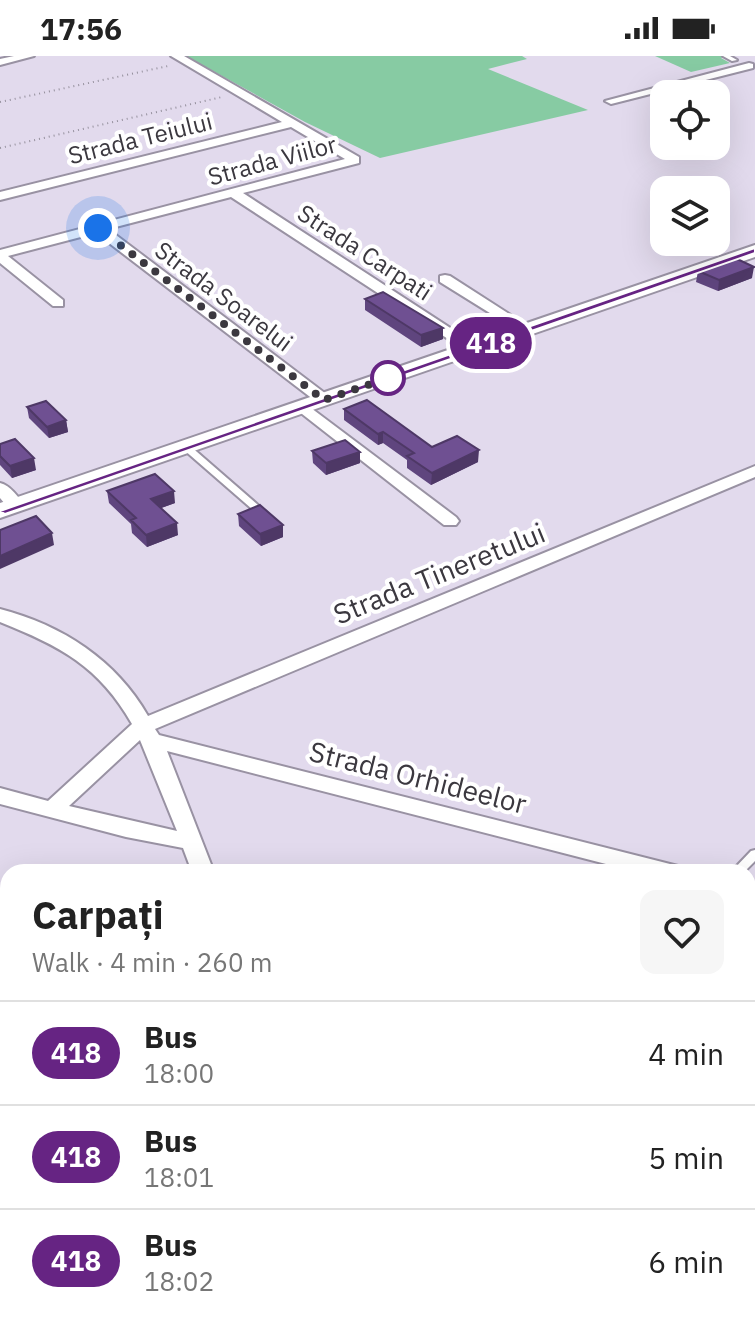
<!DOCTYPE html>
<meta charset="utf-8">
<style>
body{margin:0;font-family:"IBM Plex Sans",sans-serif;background:#f6f6f6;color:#222;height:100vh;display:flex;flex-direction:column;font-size:30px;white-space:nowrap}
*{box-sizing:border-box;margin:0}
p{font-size:26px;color:#767676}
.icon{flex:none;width:44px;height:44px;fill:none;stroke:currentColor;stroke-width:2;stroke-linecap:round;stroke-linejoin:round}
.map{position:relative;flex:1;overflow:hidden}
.details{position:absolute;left:0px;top:808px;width:756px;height:464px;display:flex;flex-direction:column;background:#fff;border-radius:24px 24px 0 0;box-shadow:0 8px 32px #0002}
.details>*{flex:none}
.badge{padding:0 16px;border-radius:26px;font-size:28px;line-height:52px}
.fabs{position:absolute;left:650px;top:24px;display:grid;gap:16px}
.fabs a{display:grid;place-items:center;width:80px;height:80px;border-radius:16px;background:#fff;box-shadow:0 8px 32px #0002;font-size:40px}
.you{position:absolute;width:40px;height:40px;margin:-20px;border:6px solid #fff;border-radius:50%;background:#1a73e8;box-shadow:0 0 0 12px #1a73e833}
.map>.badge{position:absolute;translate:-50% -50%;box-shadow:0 0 0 4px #fff}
.round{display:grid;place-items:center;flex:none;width:84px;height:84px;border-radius:16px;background:#f6f6f6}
.summary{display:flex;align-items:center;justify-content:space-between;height:136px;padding:0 32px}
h1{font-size:38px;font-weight:800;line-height:60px}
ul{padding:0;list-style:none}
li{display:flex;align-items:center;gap:24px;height:104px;padding:0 32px;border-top:2px solid #e0e0e0}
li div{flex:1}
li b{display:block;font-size:30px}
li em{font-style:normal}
li .badge{min-width:88px;font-weight:700;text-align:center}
.status{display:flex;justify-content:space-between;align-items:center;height:56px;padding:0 40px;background:#fff;direction:ltr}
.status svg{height:22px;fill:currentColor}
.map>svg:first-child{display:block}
</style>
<div class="status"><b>17:56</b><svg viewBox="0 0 49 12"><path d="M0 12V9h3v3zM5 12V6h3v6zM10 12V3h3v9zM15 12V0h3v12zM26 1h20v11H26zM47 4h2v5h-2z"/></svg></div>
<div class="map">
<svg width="755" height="1272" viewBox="0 0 755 1272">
<rect width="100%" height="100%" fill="#e2daed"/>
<path fill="#87cba3" d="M186 0H522L527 3 488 13 588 54 380 102 305 66Z
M655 0H728L721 2 730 7 691 16Z"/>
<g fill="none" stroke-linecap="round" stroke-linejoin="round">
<defs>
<path id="service" d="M723 0H730L737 4 732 5Z
M183 389H189L258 449 259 451 258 453H252L183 393Z
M755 794V805L744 816H731L751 795Z"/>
<path id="minor" d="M14 0H34L0 9V3Z
M171 0H184L359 101V107L243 137 478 290V296H468L231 141 108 173 330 341V347H318L96 177 8 200 63 244V250H53L0 207V194L345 103 291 71 0 144V136L282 66Z
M749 7 753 8V12L611 48 605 45Z
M445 219 450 220 534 274 532 277H522L440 226V220Z
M303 346 456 461 459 465 456 469H444L297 354 295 351Z
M755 410V421L155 673 159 679 670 808 678 810 681 816H637L167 695 214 816H192L183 792 126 781 0 748V732L48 745 132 668C99 610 60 590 0 566V553C62 569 116 604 148 660ZM140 684 177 775 69 750Z
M0 427C10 429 19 442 25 450L22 454H10L0 442Z
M748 827 755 829V847L748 845Z
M349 1264H379L381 1272H351Z"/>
<path id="secondary" d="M755 189V201L0 462V447Z"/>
<path id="trunk" d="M0 1142 8 1143V1217L0 1214Z
M178 1264H245L249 1272H182Z
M271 1264H338L342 1272H275Z"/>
</defs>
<use href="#service" stroke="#9992a3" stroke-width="4"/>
<use href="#minor" stroke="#9992a3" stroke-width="4"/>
<use href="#secondary" stroke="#9992a3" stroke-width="4"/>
<use href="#trunk" stroke="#9992a3" stroke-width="4"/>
<path stroke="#95909d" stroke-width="2" stroke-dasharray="1 4" stroke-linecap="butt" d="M0 46 168 10
M0 92 222 41"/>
<use href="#service" fill="#fff" fill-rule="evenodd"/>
<use href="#minor" fill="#fff" fill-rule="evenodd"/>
<use href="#secondary" fill="#fff" fill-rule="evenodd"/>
<use href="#trunk" fill="#fff" fill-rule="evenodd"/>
</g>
<path fill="#5f457e" d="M698 215 752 222 718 235 696 226Z
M365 243 443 283 421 291 365 254Z
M27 351 66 364 68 376 49 382 29 362Z
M344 353 432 391 478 406 431 429 407 412V404L383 387 378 389 344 364Z
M0 388 36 414 12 422 0 409Z
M312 395 360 407 326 419 313 407Z
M107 435 175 447 161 452 178 479 147 491 132 477 131 468 109 447Z
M238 458 283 469V481L261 490 239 470Z"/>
<path fill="#4e3866" d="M754 211 752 222 718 235 719 224Z
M443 272V283L421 291V279Z
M66 364 68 376 49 382 47 371Z
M383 376V387L378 389V378Z
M479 394 478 406 431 429 432 417Z
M360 396V407L326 419V407Z
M34 402 36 414 12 422 10 410Z
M174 435 175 447 153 455 151 443Z
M177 467 178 479 147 491 146 479Z
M283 469V481L261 490 260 478Z
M52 477 54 489 0 513V500Z"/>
<path fill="#6f5092" stroke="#4e3866" stroke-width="2" d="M735 202 754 211 719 224 698 215Z
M383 236 443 272 421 279 365 243Z
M367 344 432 391 457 380 479 394 432 417 407 400 414 397 383 376 378 378 344 353Z
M46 345 66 364 47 371 27 351Z
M15 383 34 402 10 410 0 400V388Z
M345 384 360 396 326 407 312 395Z
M155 418 174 435 151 443 177 467 146 479 131 464 136 462 107 435Z
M260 449 283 469 260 478 238 458Z
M36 460 52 477 0 500V474Z"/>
<path fill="#662483" stroke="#fff" stroke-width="2" d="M755 192V197L5 458 0 455Z"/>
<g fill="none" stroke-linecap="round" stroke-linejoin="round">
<path stroke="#3b383f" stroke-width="8" stroke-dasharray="0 14.4" d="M98 172 324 344 388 322"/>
</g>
<circle fill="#fff" stroke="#662483" stroke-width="4" cx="388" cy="322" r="16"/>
<g text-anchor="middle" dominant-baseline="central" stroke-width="8" stroke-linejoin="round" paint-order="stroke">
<g font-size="24" fill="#3b383f" stroke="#fff">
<text transform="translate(140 82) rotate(-14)">Strada Teiului</text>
<text transform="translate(272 104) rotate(-15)">Strada Viilor</text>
<text transform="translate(365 196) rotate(33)">Strada Carpati</text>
<text transform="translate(224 240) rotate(37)">Strada Soarelui</text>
</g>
<g font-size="28" fill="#3b383f" stroke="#fff">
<text transform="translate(439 517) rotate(-22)">Strada Tineretului</text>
<text transform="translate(418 721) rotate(14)">Strada Orhideelor</text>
</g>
</g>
</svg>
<div class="fabs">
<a><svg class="icon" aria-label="locate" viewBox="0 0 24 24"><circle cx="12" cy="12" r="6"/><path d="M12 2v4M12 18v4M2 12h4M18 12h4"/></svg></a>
<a><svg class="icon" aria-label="layers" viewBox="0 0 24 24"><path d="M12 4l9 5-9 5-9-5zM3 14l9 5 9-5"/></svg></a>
</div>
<div class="you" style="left:98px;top:172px"></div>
<b class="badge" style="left:491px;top:287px;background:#662483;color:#fff">418</b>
<section class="details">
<div class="summary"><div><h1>Carpați</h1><p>Walk · 4 min · 260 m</p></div><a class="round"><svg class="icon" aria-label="heart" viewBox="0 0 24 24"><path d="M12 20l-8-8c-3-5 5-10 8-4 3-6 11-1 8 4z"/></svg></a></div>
<ul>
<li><span class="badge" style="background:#662483;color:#fff">418</span><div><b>Bus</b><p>18:00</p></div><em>4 min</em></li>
<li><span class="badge" style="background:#662483;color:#fff">418</span><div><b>Bus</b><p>18:01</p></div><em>5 min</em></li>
<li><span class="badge" style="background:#662483;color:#fff">418</span><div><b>Bus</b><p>18:02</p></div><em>6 min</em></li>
</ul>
</section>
</div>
